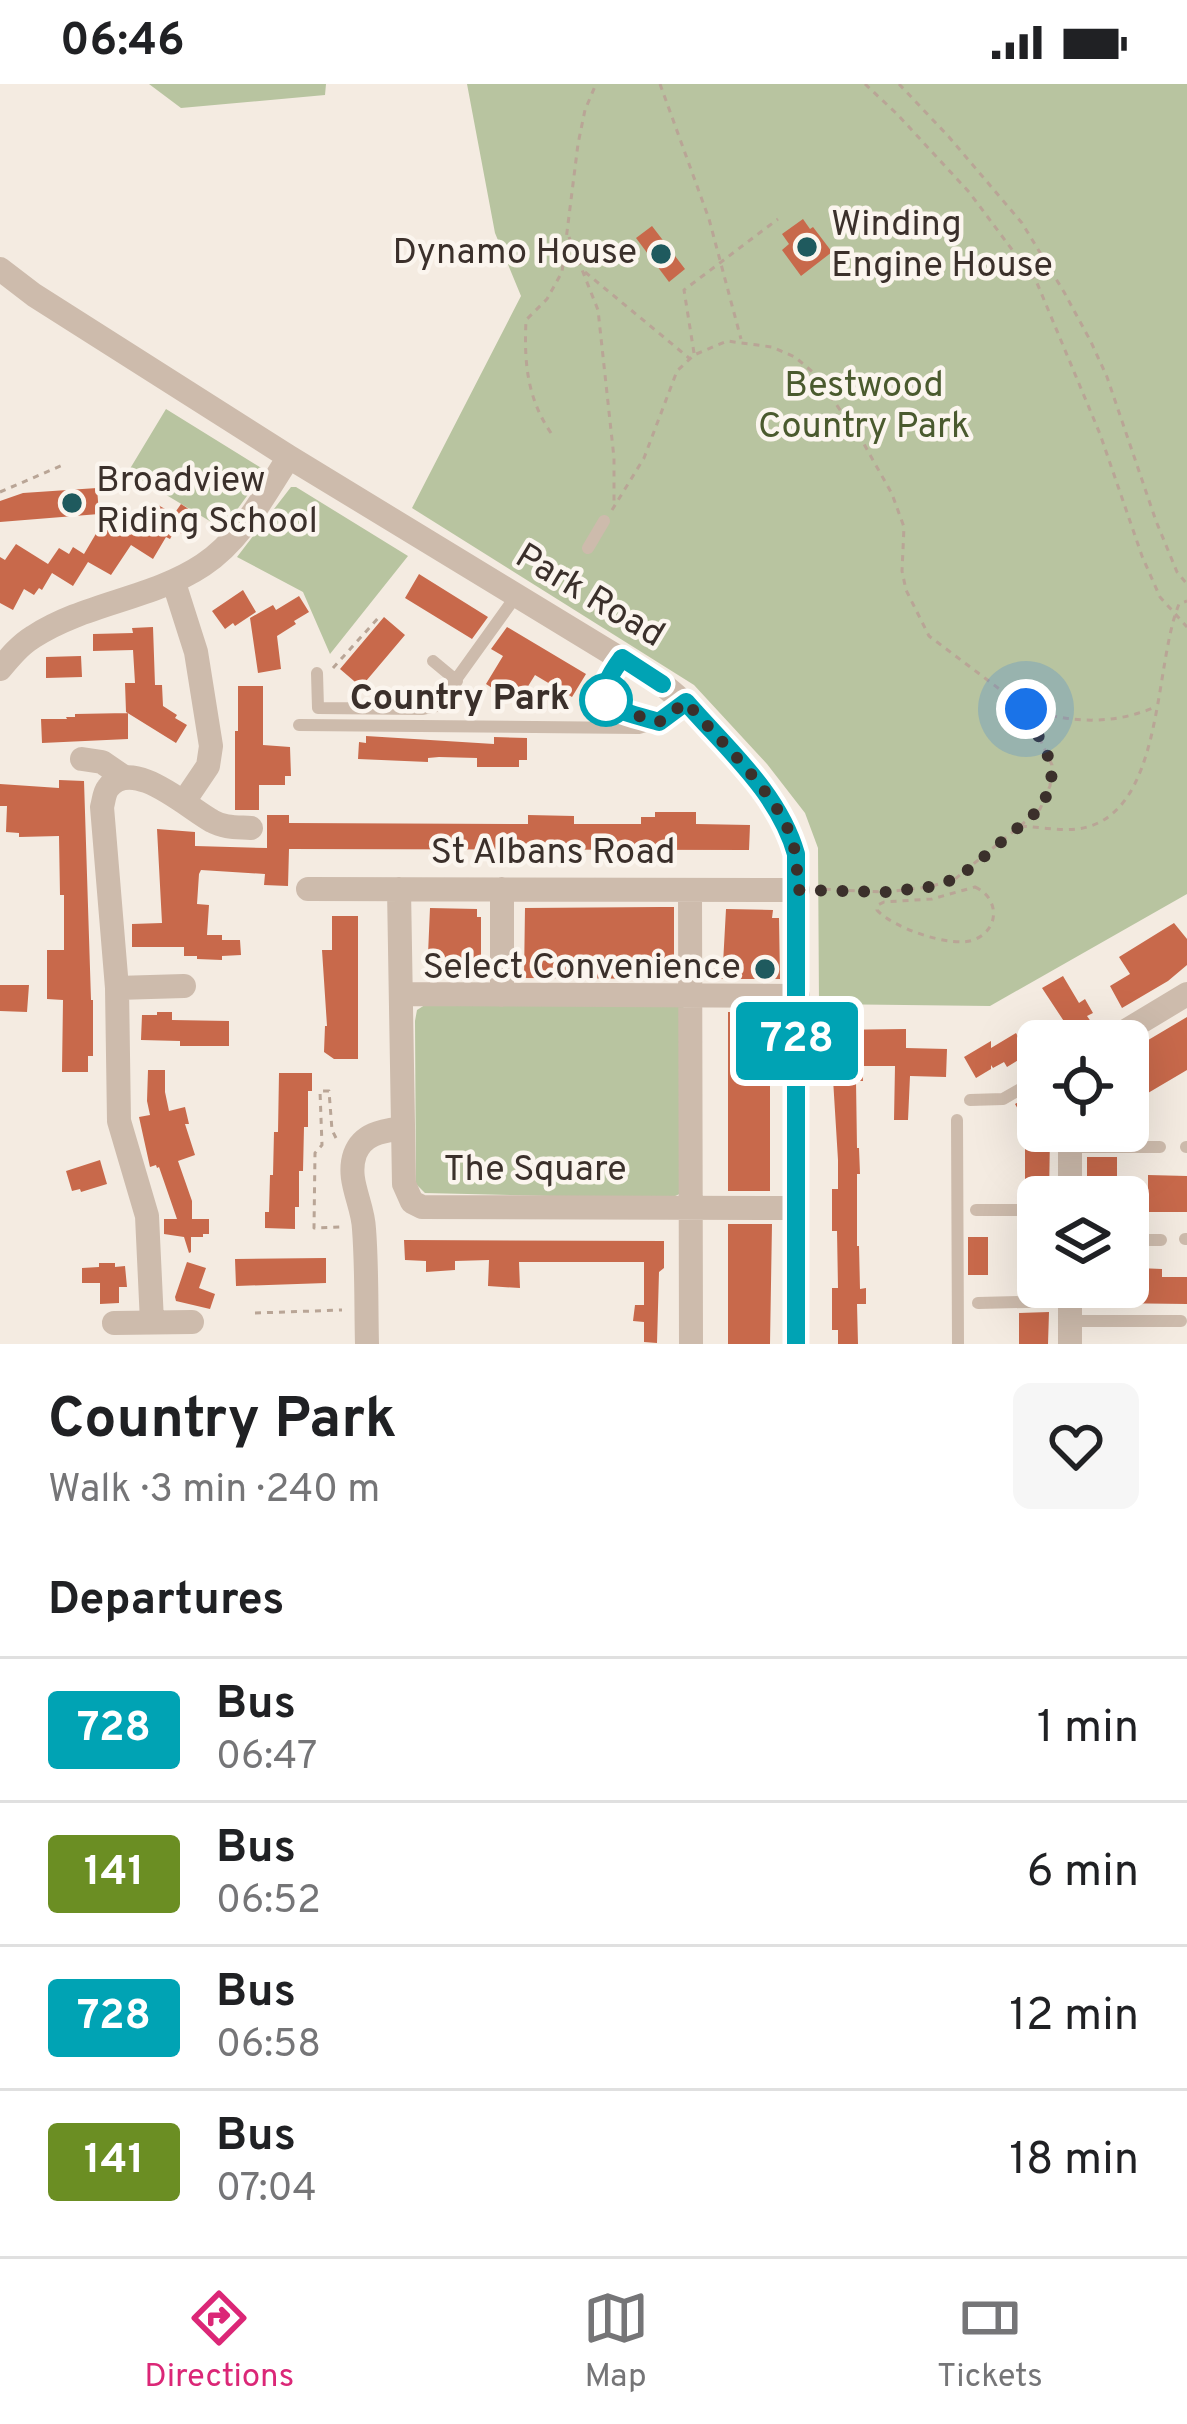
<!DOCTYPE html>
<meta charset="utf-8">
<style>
body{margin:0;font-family:Overpass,sans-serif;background:#f6f6f6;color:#202124;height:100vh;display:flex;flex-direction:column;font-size:45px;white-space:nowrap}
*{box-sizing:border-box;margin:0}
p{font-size:39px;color:#757577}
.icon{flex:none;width:66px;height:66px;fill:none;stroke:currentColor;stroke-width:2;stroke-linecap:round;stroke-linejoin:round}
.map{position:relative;height:1260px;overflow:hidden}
.details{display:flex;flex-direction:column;background:#fff;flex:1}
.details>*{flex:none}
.badge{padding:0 24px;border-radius:9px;font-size:42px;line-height:78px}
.controls{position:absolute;left:1017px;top:936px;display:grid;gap:24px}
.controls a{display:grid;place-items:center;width:132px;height:132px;border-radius:18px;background:#fff;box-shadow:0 12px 48px #0002;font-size:60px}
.you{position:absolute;width:60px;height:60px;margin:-30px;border:9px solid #fff;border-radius:50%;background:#1a73e8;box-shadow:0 0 0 18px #1a73e833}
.map>.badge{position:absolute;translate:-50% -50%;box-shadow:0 0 0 6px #fff}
h2{padding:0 48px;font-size:45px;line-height:108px}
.round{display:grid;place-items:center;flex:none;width:126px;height:126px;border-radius:18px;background:#f6f6f6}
.head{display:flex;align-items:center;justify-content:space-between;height:204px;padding:0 48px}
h1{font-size:57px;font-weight:700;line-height:90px}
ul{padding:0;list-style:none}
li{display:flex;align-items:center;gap:36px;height:144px;padding:0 48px;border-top:3px solid #e0e0e0}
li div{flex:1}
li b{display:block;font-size:45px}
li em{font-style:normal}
li .badge{min-width:132px;font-weight:700;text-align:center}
.status{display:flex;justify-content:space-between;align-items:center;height:84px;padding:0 60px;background:#fff;direction:ltr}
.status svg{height:33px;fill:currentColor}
.dock{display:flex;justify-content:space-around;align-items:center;height:168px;border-top:3px solid #e0e0e0;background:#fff;font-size:33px;color:#757577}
.dock a{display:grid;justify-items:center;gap:6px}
.dock .on{color:#db2777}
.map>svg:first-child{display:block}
</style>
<div class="status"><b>06:46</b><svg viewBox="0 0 49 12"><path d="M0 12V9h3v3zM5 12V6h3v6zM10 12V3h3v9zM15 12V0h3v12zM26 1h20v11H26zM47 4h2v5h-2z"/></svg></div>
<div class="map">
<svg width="1187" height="1260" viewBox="0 0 1187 1260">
<rect width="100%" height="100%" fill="#f4ebe1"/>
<path fill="#b8c4a0" d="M149 0H326L325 11 181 24Z
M467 0H1187V810L990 922 819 920 818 764 805 729 767 680 694 601 412 424 521 212 495 149Z
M166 325 263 385 260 394 223 445 128 388Z
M291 403H296L408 472 330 570 303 508 237 473Z
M678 918 685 925 684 1108 673 1113 632 1114 425 1109 416 1100 415 937 417 926 428 919Z"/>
<path fill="#c8694b" d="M803 135 810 145 813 143 832 168 801 192 782 166 789 160 782 150Z
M652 142 685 185 669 198 636 154Z
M97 404 99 430 0 438V417L23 409Z
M181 420 195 429 182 450 175 446 170 455 166 453 153 475 131 461 111 491 88 478 73 502 52 489 42 506 39 504 34 511 24 505 13 526 0 519V473L5 476 16 460 48 480 59 464 69 470 73 463 84 470 104 436 131 451 138 439 145 443 158 421 174 430Z
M419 490 488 533 472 555 405 514Z
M243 506 256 528 235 542 233 539 225 545 212 527Z
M299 512 309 528 294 537 296 540 277 552 281 585 258 589 250 534 273 521 276 526Z
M384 533 405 551 361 603 340 585Z
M153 543 155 601H162L163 622 177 631 175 634 187 641 176 659 126 628 125 599H135L133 566 93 567V550L133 549 132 544Z
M507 543 586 590 572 613 535 591 517 620 486 600 503 572 491 565Z
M81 572 82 593 46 594V573Z
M238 602H263V661L290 663 291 692H285V701H259V726H235V647H238Z
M128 629V655L42 659 41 635H67L66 633H75V630Z
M366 652 494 660V653L527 654V676H519V683H477V674L439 673 428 674V678L358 675 359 658 366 659Z
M59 696 84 697 91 916H93V972H88V988H62L63 916 47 915V866H64V811H60L59 752 19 753V749L6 748 7 722H0V700L59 704Z
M655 728H696V740L750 741 749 766 289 765 288 802 264 801 265 790 201 786 199 790 197 820 209 821 207 851H222V856H240L241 871 222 872V876L197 875V872H184V863H132V840L162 839 157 745 195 748V762L267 764V731H289V739L528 740V731L574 732V740H641V733H655Z
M661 823H674V895L524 894 525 824Z
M430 824 477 825V833H481V878H485V894H427Z
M726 825 773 826 772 834H779L780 895H714V880H723Z
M332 832H358V975H334L324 968 325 942H327L322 866H332Z
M1174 839 1187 855V881L1168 897 1122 924 1110 902 1130 890 1119 873Z
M1063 892 1079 919 1085 915 1093 929 1087 932 1096 945 1077 957 1042 904Z
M0 901H29L27 928 0 927Z
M157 928H172V936L229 937V962H180V957L141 956 142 931H157Z
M728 928H770V1107H728Z
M1187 933V986L1148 1009V985L1128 997V968Z
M906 945V964L947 965 946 993 910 992 908 1036H894L895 982H862L863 997H856L857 1064H859L860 1090H857V1162H859L860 1205 866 1204V1220H857L858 1260H838V1246H832V1204H838L837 1147H832V1105H838V1076L830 946Z
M1016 949 1028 970 1007 983 1004 978 993 984 991 981V985L976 994 964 973 991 957V964Z
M148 986H165V1008L169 1027 185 1023 189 1040H185L195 1071 178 1077 192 1117V1135H209V1150H203V1153H191V1168L189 1169 184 1153 164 1150V1135H177L159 1083 157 1084 156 1081 150 1083 139 1033 150 1031 147 1017Z
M279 989H312V1007H308V1043H304L303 1087H299V1123H295V1145L265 1144V1128H269L270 1091H273L274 1048H278Z
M1038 1007V1050H1050L1049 1113H1025V1050H1032L1015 1020Z
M1087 1073H1117V1113H1087Z
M100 1076 107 1100 81 1108 80 1105 72 1107 66 1087Z
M1148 1091 1187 1092V1128H1148Z
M1021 1136H1038V1203H1049V1207L1021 1208Z
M728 1140H772L770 1260H728Z
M968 1153H988V1191H968Z
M404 1156 664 1157V1184L659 1188 657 1259 644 1258V1238L633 1237 635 1221H644V1178H519L520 1204 488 1202 489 1176 455 1177V1186L426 1188V1177L405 1176Z
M326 1174V1199L236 1202 235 1175Z
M187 1178 206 1184 199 1204 215 1210 210 1225 176 1217 175 1213Z
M99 1179H115V1183L125 1182 127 1203H119V1219L100 1220V1199H82V1184L99 1183Z
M1138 1184 1162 1185V1193H1187V1220L1107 1219V1222L1087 1221V1203H1128V1192L1138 1193Z
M1049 1228 1048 1260H1019V1229Z"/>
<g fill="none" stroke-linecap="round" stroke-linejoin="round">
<path stroke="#b9a596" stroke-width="3" stroke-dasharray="6 6" stroke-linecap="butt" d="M660 0 709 135 741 255
M865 0 897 30 969 108 1037 199 1100 350 1142 472 1160 513 1187 543
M899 0 949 53 1022 139 1064 208 1091 258 1107 293 1156 437 1177 488 1187 500
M569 153 598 226 614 374V419
M585 188 689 274
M694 269 684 206 778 135
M551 349C527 314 524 278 526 236L547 215 562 188 578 60 585 26 596 0
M0 408 65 380
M612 426 644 374 677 287 694 271 727 257 772 263 795 273 815 290 864 360 892 410 904 443 902 487 906 506 929 552 1026 625 1052 681 1050 702 1040 725 1020 742 955 795 929 803 885 808 817 805
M333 584 380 532
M1028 625C1070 639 1111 641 1153 624
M1021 742C1039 743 1059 747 1077 745 1165 734 1153 583 1179 520L1187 517
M975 803C998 813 1001 843 976 855 954 866 891 843 877 826L878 821 884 818 932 815Z
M336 1054 332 1046 329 1007H320L322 1061 315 1069 314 1144 341 1143
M255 1229 342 1226"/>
<path stroke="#cdbbac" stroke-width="12" d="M588 464 604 437
M621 575 603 605C607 628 639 632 659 638L684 620
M433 577 457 597
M317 589 318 624 423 625 437 622 516 512
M299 641 639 644 659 638
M970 1016 1003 1015 1038 995
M957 1036 958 1260
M1070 1063H1160
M1186 1063H1187
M976 1126H1038
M1185 1155H1187
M1128 1156H1161
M978 1219 1069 1217
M1070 1237H1181"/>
<path stroke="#cdbbac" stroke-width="24" d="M0 185 34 211 289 373 662 600C706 635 780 715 796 769L797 1260
M174 499 196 568 211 662 208 682 185 716
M0 585C10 573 20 561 33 553 85 519 152 515 203 481 242 455 264 411 289 373
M82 675 102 678 124 693
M308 805 798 806
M399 805 404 1100 412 1118 422 1123 797 1124
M502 805V911
M690 806 691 1260
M117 904 184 902
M401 910 798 912
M1109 957 1187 910
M1070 1047V1113
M1070 1203V1260
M152 1238 147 1132 119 1037 117 904 102 723C104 716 104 709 108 704 132 671 189 725 212 737 224 744 237 743 251 744
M114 1239 192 1238
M367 1260C366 1222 367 1183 364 1145 363 1119 346 1096 355 1070 363 1049 383 1047 403 1044"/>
</g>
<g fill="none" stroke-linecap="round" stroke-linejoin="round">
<defs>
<path id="line" d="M662 600 622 574C584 625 614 624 659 638L686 618C726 664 779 709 796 770V1260"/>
</defs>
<use href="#line" stroke="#fff" stroke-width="27"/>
<use href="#line" stroke="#00a3b4" stroke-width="18"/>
<path stroke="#3b302b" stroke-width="12" stroke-dasharray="0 21.6" d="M606 616 604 614C618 628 641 632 659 638L686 618C718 655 773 706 790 750 797 768 797 787 798 806L885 808 929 803 955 795 972 783 1040 725 1051 702 1052 681 1026 625"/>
</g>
<g fill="#1f5a5e" stroke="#fbf5ee" stroke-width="4.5">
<circle cx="807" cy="163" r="12"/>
<circle cx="661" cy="170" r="12"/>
<circle cx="72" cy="419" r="12"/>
<circle cx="765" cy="885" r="12"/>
</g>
<circle fill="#fff" stroke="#00a3b4" stroke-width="6" cx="606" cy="616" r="24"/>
<g text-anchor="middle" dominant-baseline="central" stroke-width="9" stroke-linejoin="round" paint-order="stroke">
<g font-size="36" fill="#3b302b" stroke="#fbf5ee" text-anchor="start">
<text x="831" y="142">Winding<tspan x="831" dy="41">Engine House</tspan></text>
<text x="637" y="170" text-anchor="end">Dynamo House</text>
<text x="96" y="398">Broadview<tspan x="96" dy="41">Riding School</tspan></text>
<text x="741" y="885" text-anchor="end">Select Convenience</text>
</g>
<g font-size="36" fill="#4a5a2e" stroke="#fbf5ee">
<text x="864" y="303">Bestwood<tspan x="864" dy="41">Country Park</tspan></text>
</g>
<g font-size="36" fill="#3b302b" stroke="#fbf5ee">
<text transform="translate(589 513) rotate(31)">Park Road</text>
<text x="553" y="770">St Albans Road</text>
<text x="535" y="1087">The Square</text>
</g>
<g font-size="36" font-weight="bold" fill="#3b302b" stroke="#fbf5ee" text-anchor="end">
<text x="570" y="616">Country Park</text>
</g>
</g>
</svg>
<div class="controls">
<a><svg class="icon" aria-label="locate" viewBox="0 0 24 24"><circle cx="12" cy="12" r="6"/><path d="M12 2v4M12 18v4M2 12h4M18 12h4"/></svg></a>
<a><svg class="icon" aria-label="layers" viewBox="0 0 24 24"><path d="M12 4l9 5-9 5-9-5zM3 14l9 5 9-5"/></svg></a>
</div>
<div class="you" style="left:1026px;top:625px"></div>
<b class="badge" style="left:797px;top:957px;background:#00a3b4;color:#fff">728</b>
</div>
<section class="details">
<div class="head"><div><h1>Country Park</h1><p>Walk · 3 min · 240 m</p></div><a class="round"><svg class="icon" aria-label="heart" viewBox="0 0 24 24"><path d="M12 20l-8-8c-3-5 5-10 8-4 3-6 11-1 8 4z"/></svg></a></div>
<h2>Departures</h2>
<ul>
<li><span class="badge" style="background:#00a3b4;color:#fff">728</span><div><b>Bus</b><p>06:47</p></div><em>1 min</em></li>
<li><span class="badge" style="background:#6b8e23;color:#fff">141</span><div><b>Bus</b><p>06:52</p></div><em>6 min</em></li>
<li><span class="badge" style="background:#00a3b4;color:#fff">728</span><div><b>Bus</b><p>06:58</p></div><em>12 min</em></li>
<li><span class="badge" style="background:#6b8e23;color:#fff">141</span><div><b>Bus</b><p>07:04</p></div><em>18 min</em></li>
</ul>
</section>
<nav class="dock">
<a class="on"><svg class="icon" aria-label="directions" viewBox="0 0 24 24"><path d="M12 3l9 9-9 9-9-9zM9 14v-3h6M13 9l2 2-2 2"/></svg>Directions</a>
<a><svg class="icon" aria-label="map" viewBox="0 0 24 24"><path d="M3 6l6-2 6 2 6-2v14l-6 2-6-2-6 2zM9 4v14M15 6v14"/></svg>Map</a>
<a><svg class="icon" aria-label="tickets" viewBox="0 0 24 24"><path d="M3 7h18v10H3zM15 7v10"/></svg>Tickets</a>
</nav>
